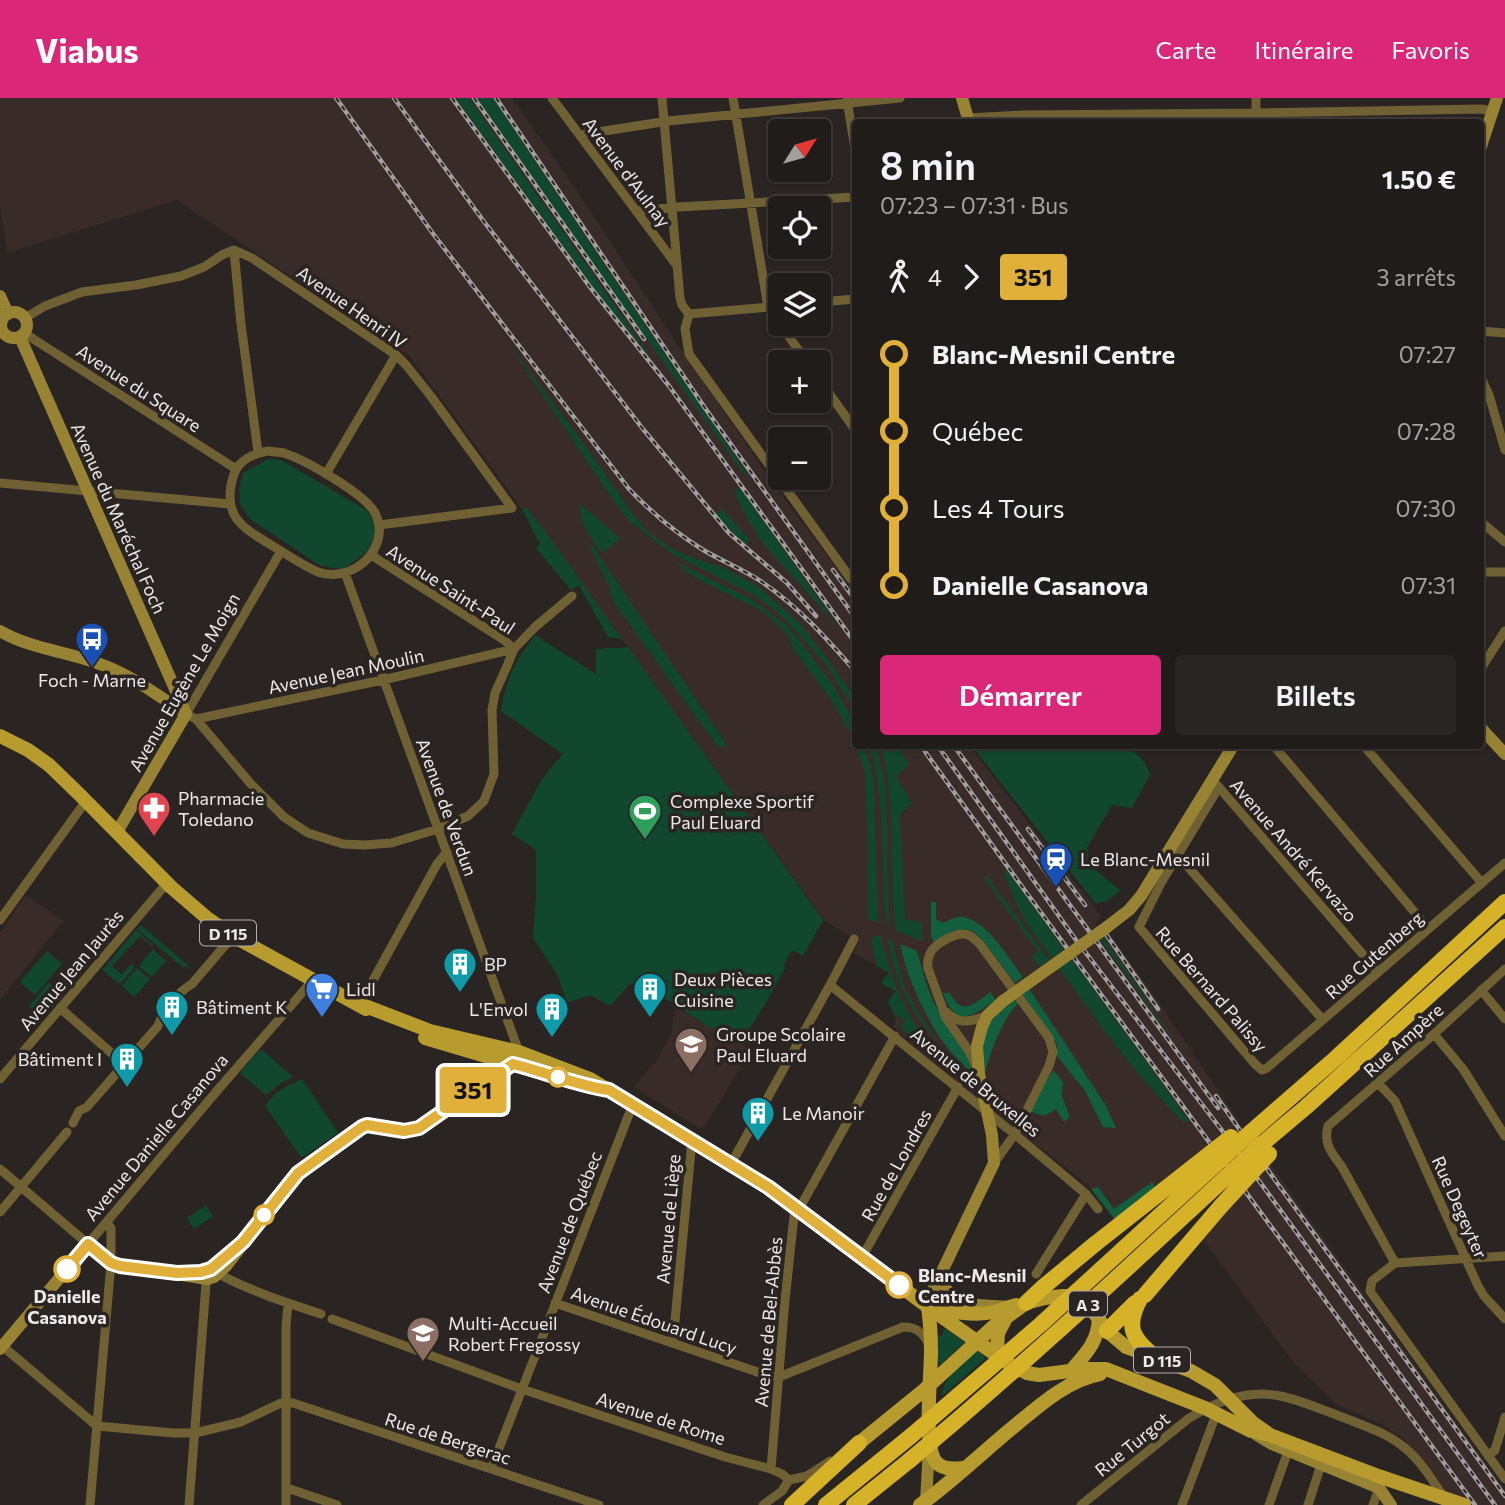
<!DOCTYPE html>
<html lang="fr">
<meta charset="utf-8">
<style>
body{margin:0;font-family:Commissioner,sans-serif;background:#282523;color:#f1f3f6;height:100vh;display:flex;flex-direction:column;font-size:26px;white-space:nowrap}
*{box-sizing:border-box;margin:0}
p{font-size:23px;color:#a2a1a2}
.icon{flex:none;width:38px;height:38px;fill:none;stroke:currentColor;stroke-width:2;stroke-linecap:round;stroke-linejoin:round}
.map{position:relative;flex:1;overflow:hidden}
.side{position:absolute;left:852px;top:21px;width:632px;height:630px;display:flex;flex-direction:column;background:#201c1a;border-radius:7px;box-shadow:0 2px 5px #0004,0 0 0 2px #3d3a39}
.side>*{flex:none}
.badge{padding:0 14px;border-radius:5px;font-size:24px;line-height:46px}
.needle{width:46px;rotate:53deg}
.buttons{position:absolute;left:768px;top:21px;display:grid;gap:14px}
.buttons a{display:grid;place-items:center;width:63px;height:63px;border-radius:7px;background:#201c1a;box-shadow:0 2px 5px #0004,0 0 0 2px #3d3a39;font-size:35px}
.map>.badge{position:absolute;translate:-50% -50%;box-shadow:0 0 0 4px #fff}
.legs{display:flex;align-items:center;gap:10px;height:77px;padding:0 28px;font-size:23px}
.legs p{margin-inline-start:auto}
.headline{display:flex;align-items:center;justify-content:space-between;height:119px;padding:0 28px}
h1{font-size:38px;font-weight:600;line-height:52px}
.primary-button{display:flex;gap:14px;margin-top:auto;padding:14px 28px}
.primary-button a{flex:1;height:80px;border-radius:7px;background:#db2777;color:#fff;font-size:28px;font-weight:600;line-height:80px;text-align:center}
.primary-button a+a{background:#282523;color:#f1f3f6}
ul{padding:0 28px;list-style:none}
li{display:flex;align-items:center;gap:24px;height:77px;font-size:26px}
li i{display:grid;place-items:center;width:10px;height:100%;margin:0 9px;background:currentColor}
li i::after{content:'';width:18px;height:18px;margin:-9px;border:5px solid;border-radius:50%;background:#201c1a}
li p{margin-inline-start:auto}
li:first-child i{background:linear-gradient(#0000 50%,currentColor 0)}
li:last-child i{background:linear-gradient(currentColor 50%,#0000 0)}
header{display:flex;align-items:center;gap:42px;box-sizing:border-box;height:98px;padding:0 35px;background:#db2777;color:#fff}
header strong{font-size:33px}
nav{display:flex;gap:38px;margin-inline-start:auto;font-size:24px}
.map>svg:first-child{display:block}
</style>
<header>
<strong>Viabus</strong>
<nav><a>Carte</a><a>Itinéraire</a><a>Favoris</a></nav>
</header>
<div class="map">
<svg width="1505" height="1407" viewBox="0 0 1505 1407">
<rect width="100%" height="100%" fill="#2a2523"/>
<path fill="#392c28" d="M0 0H512L573 87 685 258 785 402 856 496V648H969L1102 819 1095 825 1099 830 1108 834 1149 890 1239 1024 1116 1123 1089 1088 971 996 902 938 893 928 896 922 888 904 896 893 881 885 889 874 853 855 859 844 824 822 622 541 608 539 579 487 571 492 536 450 540 446 522 411 410 258 177 102 7 155 0 107Z
M26 797 63 823 0 902V835Z
M676 908 706 927 752 951 702 1032 634 989 656 963 670 939Z
M1271 1067 1505 1392V1407H1455L1424 1362 1403 1340 1383 1327 1336 1306 1294 1265 1202 1140 1237 1100Z"/>
<path fill="#11472f" d="M456 0H469L656 266 599 197Z
M477 0H493L619 189 748 377 746 379 614 195Z
M505 241 584 346 635 419 647 433 674 452 696 461 722 469 760 490 778 506 800 526 823 555 856 601V615L827 568 798 535 777 514 754 497 674 457 629 423 613 402Z
M268 361 281 362 368 413C387 443 367 456 342 471L321 468 250 421 240 406 239 391 243 375Z
M739 389 825 510 838 529 763 445 750 425 734 394Z
M579 405 621 441 601 455 583 427Z
M527 410 559 452 622 541 608 539 579 487 571 492 536 450 540 446 522 411Z
M721 411 750 441 745 447 715 416Z
M590 444 727 647 721 649 717 648 616 507 610 495V489L591 452Z
M676 464 751 501 787 528 802 546 832 586 848 613 856 627V648H864L868 659 874 685 878 825 868 821V746L865 672 849 633 834 606 790 546 791 541C779 528 768 516 753 508 736 499 684 477 676 464Z
M535 537 596 576V551L628 549 823 822 803 858 795 853 791 854 784 866 785 870 765 906 741 944 706 927 666 901 631 885 610 908 590 897 567 905 557 876 533 840 536 797V755L535 751 512 736 539 686 549 672 563 656 501 613C505 583 516 561 535 537Z
M870 648H876L886 690 889 827 886 826C881 767 886 705 870 648Z
M881 648H897L909 666 896 679 912 705 900 716 905 822 922 824V843L896 833C888 771 898 708 881 648Z
M972 648H1117C1136 655 1143 656 1150 677L1132 710 1112 707 1087 750 1089 767 1120 792C1116 798 1110 799 1106 804H1099L1096 806Z
M1005 770 1064 851 1053 861 1029 829 1019 811 1004 775Z
M987 778 1049 862 1039 869 1032 859 1038 853 984 780Z
M141 827 191 870 190 871 186 868 184 870 137 831Z
M136 832 153 847 152 848 140 838 112 868 122 877 131 866 135 869 120 886 102 872Z
M880 837C893 883 903 918 937 955 948 967 961 977 973 989L966 988 901 930 905 922 894 916 888 904 896 893 881 885 889 875 877 868 871 840Z
M1102 837 1188 963 1099 839Z
M887 840 892 842 905 891 915 909 940 948C926 931 912 913 903 893 895 876 892 858 887 840Z
M153 851 166 863 152 879 139 868Z
M47 853 62 866 35 897 20 884Z
M1071 860 1189 1023 1183 1024C1135 977 1097 923 1058 869Z
M137 870 150 881 134 899 122 888Z
M49 884 64 896 44 920 29 908Z
M262 952 293 979 281 985 266 997 240 975 258 953Z
M302 981 338 1035 303 1059 300 1058 265 1008C273 994 288 987 302 981Z
M206 1107 213 1118 194 1131 187 1120Z
M946 1231 965 1244 940 1267 939 1264 937 1267 938 1238 943 1237V1233Z
M977 1252 986 1260 942 1298C943 1279 963 1265 977 1252Z"/>
<path fill="#125e3e" d="M931 804H936V821L943 825C949 822 957 818 964 819 989 825 1008 860 1023 879L1015 885 981 840 972 833 966 831 953 833 934 844 931 838Z
M900 846 917 853C922 871 926 888 934 905 945 927 972 952 972 976 961 964 948 952 939 938 921 910 907 879 900 846Z
M1028 889 1105 1006 1116 1030 1103 1029 1085 993 1057 958V946L1053 940 1022 895Z
M990 894 996 902C971 918 957 932 943 895H950C962 919 974 906 990 894Z
M1014 901 1018 905C1000 926 991 952 984 978 978 937 983 928 1014 901Z
M1053 972 1063 984 1062 998 1070 1019 1064 1024 1056 1011 1044 1018 1029 1013Z
M1152 1084 1156 1090 1116 1123 1091 1091 1098 1089 1114 1111Z"/>
<g fill="none" stroke-linecap="round" stroke-linejoin="round">
<path stroke="#6f6133" stroke-width="9" d="M552 0 675 165
M662 0 680 200 682 207 689 216
M733 0 768 209 807 264
M1256 0V24
M847 2 856 57
M968 20 1024 17 1256 15 1482 11 1493 13
M581 39 585 36 668 23 900 0
M636 113 678 109 856 99
M234 152 252 160 396 257 406 267 430 297 512 410 379 427
M234 152 241 226 258 354
M819 204 856 201
M689 216 685 231 689 256 851 481 856 480
M689 216 780 208
M25 220 45 208 82 194 136 187 181 178 204 169 222 157 234 152
M1480 233 1505 235
M24 235 236 371
M1480 278 1489 297 1505 352
M819 281 856 333
M268 353C273 354 279 354 284 355 305 362 368 397 376 417 391 451 352 486 318 474 304 468 289 458 276 450 243 430 220 419 234 376 239 362 254 355 268 353Z
M326 376 396 257
M0 385 230 406
M1480 423 1505 444
M281 453 186 616 196 621 250 685 284 719 308 735 343 746 365 747 391 745 438 731 468 718 484 703 494 676 492 612 495 595 507 568 514 551 535 529 572 498
M371 457 504 542 514 551
M1480 474H1505
M345 475 519 954 518 957
M1480 572 1505 533
M196 621 383 582 514 551
M1274 648 1428 830
M1364 648 1482 785
M1217 687 1378 874
M1219 689 1161 785 1139 829 1255 966 1262 972 1267 970 1505 765
M1178 755 1181 761 1323 922
M0 822 86 703
M830 887 1018 1039 1086 1096 1098 1111
M1481 892 1505 921
M360 906 437 766 447 754
M60 910 124 966
M946 914C960 928 970 923 987 918
M1434 936 1463 971 1505 1038
M976 968 969 953 946 920 928 870C927 863 928 858 932 852 938 845 954 835 964 836 970 836 974 841 979 845L1049 940 1053 954 1049 968 1015 1036 994 1065
M0 981 167 785
M1378 985 1395 1003 1478 1188 1484 1198 1505 1221
M73 1025 79 1013 87 1009 158 928C162 914 179 893 192 886L233 838
M731 1066 830 887 854 841
M0 1071 88 1146 216 994 313 882
M0 1114 67 1034
M862 1159 958 989
M1395 1165 1342 1069C1332 1055 1323 1046 1328 1028L1434 936 1505 871
M1395 1165 1372 1183 1370 1193 1505 1381
M1395 1165 1505 1158
M210 1171C244 1191 284 1204 321 1216
M1036 1176 1086 1096
M555 1205 769 1278 779 1279 903 1229C916 1229 923 1234 929 1247
M332 1221 516 1289 725 1359 771 1371 782 1376 789 1382
M673 1244 692 1042
M0 1246 97 1328 173 1335H195L241 1324 281 1305H293L599 1407
M1488 1358 1495 1352 1505 1319
M491 1371 633 1006
M771 1371 785 1202 794 1118 803 1104 895 938
M287 1390 337 1407
M90 1407 111 1165V1130L107 1125
M189 1407 206 1186 207 1181 203 1176
M286 1407V1229L288 1205
M763 1407 782 1393 789 1382 807 1378 830 1363
M1081 1407 1188 1321C1215 1304 1247 1291 1280 1298 1301 1302 1322 1312 1342 1319 1364 1328 1386 1334 1405 1350 1421 1363 1433 1383 1445 1401
M1182 1407 1217 1314
M1269 1407 1288 1353
M1308 1407 1321 1367
M1373 1407 1379 1390"/>
<path stroke="#988233" stroke-width="12" d="M962 0 969 24
M1480 51 1497 0
M0 198 8 216
M1 227a13 13 0 1 1 26 0a13 13 0 1 1-26 0Z
M20 239 186 616
M0 533C31 551 65 553 97 565 130 576 157 597 186 616
M1480 629 1505 656
M117 734 186 616
M1107 829 1129 812 1141 798 1233 648
M942 1175C944 1184 945 1194 953 1200 964 1209 994 1207 1008 1209
M928 1209 934 1190 994 1065 992 1037 979 976 977 948 982 929 987 918 1003 903
M0 1251 88 1146 115 1166 207 1181 214 1179 226 1168 298 1075 362 1029 367 1027 404 1033H413L419 1030 482 986 513 966
M1257 1337 1272 1346 1379 1390 1391 1407
M926 1403 929 1349"/>
<path stroke="#b89b2f" stroke-width="14" d="M0 638 28 652 49 667 80 697 171 789 207 820 233 838 366 911
M360 906 430 933 519 954 590 981 768 1089 928 1209 1009 1266
M425 940 573 984
M928 1209C930 1223 931 1238 931 1253 931 1277 924 1342 934 1361 940 1372 953 1371 963 1370
M933 1210C953 1214 974 1218 994 1214 1002 1212 1008 1209 1016 1207
M1005 1222 998 1235 997 1252 1009 1266 1027 1275 1039 1277 1085 1271H1106L1205 1310 1251 1333 1270 1337 1381 1379
M1070 1274C1085 1256 1097 1246 1099 1222
M859 1345 923 1293 993 1229 1026 1205 1045 1200 1063 1198H1075L1083 1202 1091 1210 1107 1233 1126 1249 1191 1273 1215 1287 1253 1325 1270 1337
M920 1407C953 1383 985 1352 1017 1326 1041 1306 1068 1282 1100 1276"/>
<path stroke="#d5b227" stroke-width="16" d="M1251 1034 1336 960 1505 804
M1262 1046 1306 1009 1505 829
M1140 1201C1125 1229 1132 1240 1155 1259
M1026 1205 1042 1190 1095 1146
M1107 1233 1135 1205
M792 1407 859 1345
M826 1407 911 1338
M854 1407 910 1362"/>
<defs>
<path id="rail" d="M336 0 434 137 629 391C652 415 677 436 705 453 724 464 744 472 762 484 800 510 826 540 856 574
M394 0 482 121 643 331 729 435 787 485 816 518
M452 0 590 189 669 288 856 546
M474 0 644 241
M496 0 705 310 856 521
M833 472 856 503
M921 648 1023 790 1475 1407
M938 648 1076 842 1230 1043 1495 1407
M954 648 1218 1010
M1028 731 1085 807
M1101 829 1158 911
M1216 998 1275 1082 1505 1398"/>
</defs>
<use href="#rail" stroke="#a39f9e" stroke-width="4.5"/>
<use href="#rail" stroke="#2a2523" stroke-width="2" stroke-dasharray="5" stroke-linecap="butt"/>
<path stroke="#988233" stroke-width="12" d="M1003 903 1107 829"/>
<path stroke="#b89b2f" stroke-width="14" d="M1381 1379 1464 1407"/>
<path stroke="#d5b227" stroke-width="16" d="M1095 1146 1231 1039
M1145 1197 1221 1108 1269 1056
M911 1338 1040 1227 1251 1034
M910 1362C1031 1261 1146 1153 1262 1046"/>
</g>
<g fill="none" stroke-linecap="round" stroke-linejoin="round">
<defs>
<path id="line-1" d="M67 1171 88 1146 111 1165 120 1168 177 1175 201 1174 211 1171 243 1144 298 1075 362 1029 367 1027 404 1033 419 1030 482 986 513 966C545 974 576 987 609 992L768 1089 899 1187"/>
</defs>
<use href="#line-1" stroke="#fff" stroke-width="16"/>
<use href="#line-1" stroke="#e0b03b" stroke-width="10"/>
</g>
<defs>
<symbol id="bus-pin" viewBox="-11 -11 22 30"><path d="M0 17L-7.5 6A9.5 9.5 0 1 1 7.5 6Z" fill="#1a4fb4" stroke="#2a2523"/><path d="M-5-6H5V4H4V6H2V4H-2V6H-4V4H-5ZM-3.5-4V0h7V-4ZM-3.5 1.2v1.5H-2V1.2ZM2 1.2v1.5H3.5V1.2Z" fill="#fff"/></symbol>
<symbol id="pharmacy-pin" viewBox="-11 -11 22 30"><path d="M0 17L-7.5 6A9.5 9.5 0 1 1 7.5 6Z" fill="#e0444e" stroke="#2a2523"/><path d="M-2-6h4v4h4v4h-4v4h-4v-4h-4v-4h4Z" fill="#fff"/></symbol>
<symbol id="stadium-pin" viewBox="-11 -11 22 30"><path d="M0 17L-7.5 6A9.5 9.5 0 1 1 7.5 6Z" fill="#2e9e5b" stroke="#2a2523"/><path d="M0-5a6.5 5 0 1 0 0 10a6.5 5 0 1 0 0-10ZM-3.5-1.8h7v3.6h-7Z" fill="#fff"/></symbol>
<symbol id="station-pin" viewBox="-11 -11 22 30"><path d="M0 17L-7.5 6A9.5 9.5 0 1 1 7.5 6Z" fill="#1a4fb4" stroke="#2a2523"/><path d="M-3-6H3Q5-6 5-4V2Q5 4 3 4L4.5 6H3L1.5 4h-3L-3 6H-4.5L-3 4Q-5 4-5 2V-4Q-5-6-3-6ZM-3.5-4v3h7v-3ZM-3.5 1v1.5H-2V1ZM2 1v1.5H3.5V1Z" fill="#fff"/></symbol>
<symbol id="building-pin" viewBox="-11 -11 22 30"><path d="M0 17L-7.5 6A9.5 9.5 0 1 1 7.5 6Z" fill="#0f9aa8" stroke="#2a2523"/><path d="M-4-6H4V6H1V3H-1V6H-4ZM-2.5-4.3h1.7v1.8h-1.7ZM.8-4.3h1.7v1.8H.8ZM-2.5-1h1.7V.8h-1.7ZM.8-1h1.7V.8H.8Z" fill="#fff"/></symbol>
<symbol id="supermarket-pin" viewBox="-11 -11 22 30"><path d="M0 17L-7.5 6A9.5 9.5 0 1 1 7.5 6Z" fill="#3f7fe0" stroke="#2a2523"/><path d="M-6-5.5h2.5l.6 2H6L4.5 2H-2.5L-4.4-4H-6ZM-1.5 3.2a1.3 1.3 0 1 0 .1 0ZM3 3.2a1.3 1.3 0 1 0 .1 0Z" fill="#fff"/></symbol>
<symbol id="school-pin" viewBox="-11 -11 22 30"><path d="M0 17L-7.5 6A9.5 9.5 0 1 1 7.5 6Z" fill="#8d6e63" stroke="#2a2523"/><path d="M0-5L7-2L0 1L-7-2ZM-4 1L0 2.5L4 1V4Q0 6-4 4Z" fill="#fff"/></symbol>
</defs>
<g fill-rule="evenodd">
<use href="#bus-pin" x="73" y="522" width="38" height="52"/>
<use href="#pharmacy-pin" x="135" y="691" width="38" height="52"/>
<use href="#stadium-pin" x="626" y="694" width="38" height="52"/>
<use href="#station-pin" x="1037" y="742" width="38" height="52"/>
<use href="#building-pin" x="441" y="847" width="38" height="52"/>
<use href="#supermarket-pin" x="303" y="872" width="38" height="52"/>
<use href="#building-pin" x="631" y="872" width="38" height="52"/>
<use href="#building-pin" x="153" y="890" width="38" height="52"/>
<use href="#building-pin" x="533" y="892" width="38" height="52"/>
<use href="#school-pin" x="672" y="927" width="38" height="52"/>
<use href="#building-pin" x="108" y="942" width="38" height="52"/>
<use href="#building-pin" x="739" y="996" width="38" height="52"/>
<use href="#school-pin" x="404" y="1216" width="38" height="52"/>
</g>
<g fill="#fff" stroke="#e0b03b" stroke-width="3.5">
<circle cx="558" cy="979" r="9"/>
<circle cx="264" cy="1117" r="9"/>
<circle cx="67" cy="1171" r="12"/>
<circle cx="899" cy="1187" r="12"/>
</g>
<g text-anchor="middle" dominant-baseline="central" stroke-width="7" stroke-linejoin="round" paint-order="stroke">
<g fill="#2a2523" stroke="#b2aead" stroke-width="2">
<rect x="200" y="822.5" width="56" height="25" rx="5"/>
<rect x="1069" y="1193.5" width="38" height="25" rx="5"/>
<rect x="1134" y="1249.5" width="56" height="25" rx="5"/>
</g>
<g font-size="16" font-weight="bold" fill="#ede9e8">
<text x="228" y="835">D 115</text>
<text x="1088" y="1206">A 3</text>
<text x="1162" y="1262">D 115</text>
</g>
<g font-size="18" fill="#ede9e8" stroke="#2a2523">
<text transform="translate(627 74) rotate(53)">Avenue d'Aulnay</text>
<text transform="translate(352 209) rotate(35)">Avenue Henri IV</text>
<text transform="translate(139 290) rotate(33)">Avenue du Square</text>
<text transform="translate(119 420) rotate(66)">Avenue du Maréchal Foch</text>
<text transform="translate(451 491) rotate(33)">Avenue Saint-Paul</text>
<text transform="translate(346 573) rotate(-12)">Avenue Jean Moulin</text>
<text transform="translate(184 584) rotate(-60)">Avenue Eugène Le Moign</text>
<text transform="translate(447 709) rotate(70)">Avenue de Verdun</text>
<text transform="translate(1294 752) rotate(49)">Avenue André Kervazo</text>
<text transform="translate(1374 857) rotate(-41)">Rue Gutenberg</text>
<text transform="translate(71 872) rotate(-50)">Avenue Jean Jaurès</text>
<text transform="translate(1212 891) rotate(49)">Rue Bernard Palissy</text>
<text transform="translate(1403 942) rotate(-42)">Rue Ampère</text>
<text transform="translate(976 984) rotate(39)">Avenue de Bruxelles</text>
<text transform="translate(156 1039) rotate(-50)">Avenue Danielle Casanova</text>
<text transform="translate(896 1067) rotate(-61)">Rue de Londres</text>
<text transform="translate(1460 1109) rotate(66)">Rue Degeyter</text>
<text transform="translate(668 1121) rotate(-85)">Avenue de Liège</text>
<text transform="translate(569 1124) rotate(-69)">Avenue de Québec</text>
<text transform="translate(654 1222) rotate(19)">Avenue Édouard Lucy</text>
<text transform="translate(768 1224) rotate(-85)">Avenue de Bel-Abbès</text>
<text transform="translate(661 1320) rotate(18)">Avenue de Rome</text>
<text transform="translate(448 1340) rotate(18)">Rue de Bergerac</text>
<text transform="translate(1132 1346) rotate(-39)">Rue Turgot</text>
</g>
<g font-size="18" fill="#ede9e8" stroke="#2a2523" text-anchor="start">
<text x="92" y="582" text-anchor="middle">Foch - Marne</text>
<text x="178" y="700">Pharmacie<tspan x="178" dy="21">Toledano</tspan></text>
<text x="670" y="703">Complexe Sportif<tspan x="670" dy="21">Paul Eluard</tspan></text>
<text x="1080" y="761">Le Blanc-Mesnil</text>
<text x="484" y="866">BP</text>
<text x="674" y="881">Deux Pièces<tspan x="674" dy="21">Cuisine</tspan></text>
<text x="346" y="891">Lidl</text>
<text x="196" y="909">Bâtiment K</text>
<text x="528" y="911" text-anchor="end">L'Envol</text>
<text x="716" y="936">Groupe Scolaire<tspan x="716" dy="21">Paul Eluard</tspan></text>
<text x="102" y="961" text-anchor="end">Bâtiment I</text>
<text x="782" y="1015">Le Manoir</text>
<text x="448" y="1225">Multi-Accueil<tspan x="448" dy="21">Robert Fregossy</tspan></text>
</g>
<g font-size="18" font-weight="bold" fill="#ede9e8" stroke="#2a2523" text-anchor="start">
<text x="918" y="1177">Blanc-Mesnil<tspan x="918" dy="21">Centre</tspan></text>
<text x="67" y="1198" text-anchor="middle">Danielle<tspan x="67" dy="21">Casanova</tspan></text>
</g>
</g>
</svg>
<div class="buttons">
<a><svg class="needle" viewBox="-14 -14 28 28"><path d="M0-13l5 13h-10z" fill="#e53935"/><path d="M0 13l5-13h-10z" fill="#a2a1a2"/></svg></a>
<a><svg class="icon" aria-label="locate" viewBox="0 0 24 24"><circle cx="12" cy="12" r="6"/><path d="M12 2v4M12 18v4M2 12h4M18 12h4"/></svg></a>
<a><svg class="icon" aria-label="layers" viewBox="0 0 24 24"><path d="M12 4l9 5-9 5-9-5zM3 14l9 5 9-5"/></svg></a>
<a>+</a>
<a>−</a>
</div>
<b class="badge" style="left:473px;top:992px;background:#e0b03b;color:#111">351</b>
<section class="side">
<div class="headline"><div><h1>8 min</h1><p>07:23 – 07:31 · Bus</p></div><b>1.50 €</b></div>
<div class="legs"><svg class="icon" aria-label="walk" viewBox="0 0 24 24"><circle cx="13" cy="4" r="2"/><path d="M13 8l-2 6 4 7M11 14l-3 7M7 12l3-4h3l4 4"/></svg>4<svg class="icon" aria-label="forward" viewBox="0 0 24 24"><path d="M9 5l7 7-7 7"/></svg><b class="badge" style="background:#e0b03b;color:#111">351</b><p>3 arrêts</p></div>
<ul>
<li><i style="color:#e0b03b"></i><b>Blanc-Mesnil Centre</b><p>07:27</p></li>
<li><i style="color:#e0b03b"></i><span>Québec</span><p>07:28</p></li>
<li><i style="color:#e0b03b"></i><span>Les 4 Tours</span><p>07:30</p></li>
<li><i style="color:#e0b03b"></i><b>Danielle Casanova</b><p>07:31</p></li>
</ul>
<div class="primary-button"><a>Démarrer</a><a>Billets</a></div>
</section>
</div>
